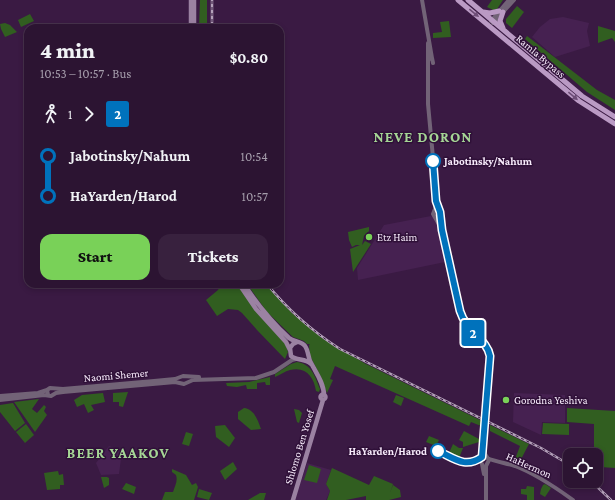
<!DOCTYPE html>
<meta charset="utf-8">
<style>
body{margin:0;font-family:"Crimson Pro",serif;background:#38213e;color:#f1f3f6;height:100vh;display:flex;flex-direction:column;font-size:15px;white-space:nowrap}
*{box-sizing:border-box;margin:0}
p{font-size:13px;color:#a69eac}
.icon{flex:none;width:22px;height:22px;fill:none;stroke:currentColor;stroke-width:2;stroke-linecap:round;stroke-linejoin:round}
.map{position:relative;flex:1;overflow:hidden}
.panel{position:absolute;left:24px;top:24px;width:260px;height:264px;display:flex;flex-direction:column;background:#2c1432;border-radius:12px;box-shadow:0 2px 6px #0003,0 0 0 1px #48334d}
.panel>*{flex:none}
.badge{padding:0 8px;border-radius:3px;font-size:14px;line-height:26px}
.buttons{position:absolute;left:563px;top:448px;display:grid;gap:8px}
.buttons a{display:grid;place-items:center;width:40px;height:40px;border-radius:8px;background:#2c1432;box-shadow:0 2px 6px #0003,0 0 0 1px #48334d;font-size:20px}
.map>.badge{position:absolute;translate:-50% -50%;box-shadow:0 0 0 2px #fff}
.legs{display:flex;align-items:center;gap:6px;height:44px;padding:0 16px;font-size:13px}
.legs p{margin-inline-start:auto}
.overview{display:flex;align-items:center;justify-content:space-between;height:68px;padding:0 16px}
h1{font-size:22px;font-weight:800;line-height:30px}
.cta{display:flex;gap:8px;margin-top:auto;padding:8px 16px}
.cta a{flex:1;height:46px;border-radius:12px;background:#79d158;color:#111;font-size:16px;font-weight:800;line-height:46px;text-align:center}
.cta a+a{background:#38213e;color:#f1f3f6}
ul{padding:0 16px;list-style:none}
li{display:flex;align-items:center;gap:14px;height:40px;font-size:15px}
li i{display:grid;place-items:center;width:6px;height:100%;margin:0 5px;background:currentColor}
li i::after{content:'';width:10px;height:10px;margin:-5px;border:3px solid;border-radius:50%;background:#2c1432}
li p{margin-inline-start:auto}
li:first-child i{background:linear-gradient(#0000 50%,currentColor 0)}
li:last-child i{background:linear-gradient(currentColor 50%,#0000 0)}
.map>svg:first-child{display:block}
</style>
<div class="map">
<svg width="615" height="500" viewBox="0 0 615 500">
<rect width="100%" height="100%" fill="#3a1a43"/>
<path fill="#462151" d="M563 17 589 23 587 31 590 46 555 57 532 37 540 27 550 19Z
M431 216 434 217 438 223 445 262 358 280 357 268 384 225Z
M514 393 565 395V423L542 422 541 435 513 422Z
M109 446 122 451 119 474 101 475 96 463Z
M307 463 331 470 326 484 330 491 326 500H295Z"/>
<path fill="#315e20" d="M200 0H207V28H199Z
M492 0H503L497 9 493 10 487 7Z
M517 6 524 12 512 28 506 23V19Z
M30 14 34 21 21 27 18 20Z
M449 21 451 37 433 38V33L442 32 440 22Z
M5 23 10 25 17 32 5 37 1 29 0 24Z
M598 26 615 31V42L612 38 598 43Z
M527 36 597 90 615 100V110L587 92 525 39Z
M369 227V231L364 236 362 245 365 241 371 244 353 272 350 249 360 245H356L352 247 349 240 348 232Z
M221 284H237L247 299 285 343 288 352 285 359 257 330 242 313 238 310 228 309 217 316 206 300 218 290Z
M247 284H266L292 313 322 338 366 364 482 421 481 426 471 422 469 426 335 366 330 379 333 380 327 393 320 375 310 356 309 345 310 344H307L304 341 293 337 267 312Z
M297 362C312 364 315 377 320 389L319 392 316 391C314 377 306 366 290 370 285 371 280 375 275 377V374L291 364Z
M270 377V385H266L265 382 257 383V389H247L246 385 237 387 227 386 226 383 249 382Z
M128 392 123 407 119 406V402H113V393Z
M103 393 105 402 91 405 94 410 88 413 84 404 77 407 74 400 82 395Z
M396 395 404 398 401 406 393 402Z
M39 399 32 409 37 413 44 405 46 407 44 411 47 415 35 432 14 402Z
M13 403 25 423 15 431 0 412V405Z
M244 408C254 409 258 420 261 429L251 430 238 419V412Z
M567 408 615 411V468L600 467 596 464V455H594V424L567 422Z
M294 409 299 410 302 413 299 423 297 422Z
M543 423 569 424V435L542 434Z
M26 424 34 435 25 443 16 432Z
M225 425 235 438 229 447 216 437 215 426Z
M490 425 529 444 519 463 514 462 520 446 490 431Z
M464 431 479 439V442L463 447V442L459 440Z
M186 432 193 434 189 446 182 444Z
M429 436 439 440 436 446 426 442Z
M453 444 459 448H463L459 458 449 453Z
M233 462 237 469 225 480 220 471Z
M309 465 321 469 317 483 304 480Z
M332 468 369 485 374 476 393 484 390 493 384 494 390 493 393 485 400 490 401 497 389 500H366V496L346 500H327L330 491 326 484Z
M172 469 186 475 192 485 196 483 198 487 194 500H162L165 492H173C175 486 178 481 176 475L172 472Z
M58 471 59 475 63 474 64 485H60V489L47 490 44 473Z
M101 477H107L109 478V485L104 488Z
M126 483 136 487 134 494 122 489Z
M545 484 551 488 545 497 540 494 541 489 543 485Z
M527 486 534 487V500H527V495L521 494V489H526Z
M199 489 212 493 209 500 197 497Z
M260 493H266L264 500H248Z"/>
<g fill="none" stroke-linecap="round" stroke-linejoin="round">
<path stroke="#563a5f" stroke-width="4" stroke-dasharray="4 2" stroke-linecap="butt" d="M485 423 486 414"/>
<path stroke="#726377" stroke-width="4" d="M422 0 432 58
M491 21 509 0
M493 23 514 0
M428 43V59
M433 63 432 58 428 59V104L437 201 435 209 433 214 440 226
M437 201 440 212 442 230 461 316 469 329 488 347 490 356 486 414
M48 395 47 390 50 388 63 389 154 381 175 379 183 376 199 377
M0 396 38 393 47 390
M0 400 44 395 51 396 56 393 63 392 175 382 184 384 193 380 256 378 274 372 292 360 296 359
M484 444 485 454 489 460 486 466V500
M482 457 485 423
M487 458C496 462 506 463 515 466 536 474 555 487 573 500
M482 464 484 474"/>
<path stroke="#9b82a2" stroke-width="4.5" d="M191 28V0
M194 28V0
M239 284 256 309 286 342 290 350
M244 284C257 304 272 322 289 338 294 342 302 341 305 346 308 350 308 356 310 361 315 371 324 383 324 395
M297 342 293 344 290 348 291 356C297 361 305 358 311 364
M320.5 397a2.5 2.5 0 1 1 5 0a2.5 2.5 0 1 1-5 0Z
M293 500 323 400"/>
<path stroke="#ba9ac4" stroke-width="5" d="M458 0 579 101 615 124
M468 0 582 96 615 117
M483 12 490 13 499 11
M503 28 500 21 503 12"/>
<defs>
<path id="rail" d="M212 28V0
M267 284C288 310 312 331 340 349L541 448 570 465
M591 481 611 500"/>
</defs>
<use href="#rail" stroke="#b4a1ba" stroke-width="2.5"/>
<use href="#rail" stroke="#2f1038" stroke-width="1" stroke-dasharray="3" stroke-linecap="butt"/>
</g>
<defs><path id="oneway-solid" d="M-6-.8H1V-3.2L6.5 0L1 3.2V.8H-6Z"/></defs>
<g fill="#6e4e77">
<use href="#oneway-solid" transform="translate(474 13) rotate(39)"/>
<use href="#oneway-solid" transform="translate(573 96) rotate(40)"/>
</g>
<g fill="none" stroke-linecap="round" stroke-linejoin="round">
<defs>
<path id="line-1" d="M433 161 436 201 440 212 442 230 460 311C466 331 487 339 490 356L482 457C465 469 454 458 438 451"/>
</defs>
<use href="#line-1" stroke="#fff" stroke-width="9"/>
<use href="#line-1" stroke="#0072bc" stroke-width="6"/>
</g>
<g fill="#fff" stroke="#0072bc" stroke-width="2">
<circle cx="433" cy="161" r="7"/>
<circle cx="438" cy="451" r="7"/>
</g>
<g fill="#79d158" stroke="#2f1038" stroke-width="1.5">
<circle cx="369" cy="237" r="4"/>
<circle cx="506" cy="400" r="4"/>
</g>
<g text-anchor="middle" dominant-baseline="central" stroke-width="3" stroke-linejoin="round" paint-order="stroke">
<g font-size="11" fill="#f8ecfc" stroke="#2f1038">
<text transform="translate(541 56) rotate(40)">Ramla Bypass</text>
<text transform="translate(116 375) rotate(-5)">Naomi Shemer</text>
<text transform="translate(299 447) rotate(-73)">Shlomo Ben Yosef</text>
<text transform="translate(529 465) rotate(24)">HaHermon</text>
</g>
<g font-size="11" font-weight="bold" fill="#f8ecfc" stroke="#2f1038" text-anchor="start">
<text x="444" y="161">Jabotinsky/Nahum</text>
<text x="427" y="451" text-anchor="end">HaYarden/Harod</text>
</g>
<g font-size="11" fill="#f8ecfc" stroke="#2f1038" text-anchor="start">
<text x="377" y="237">Etz Haim</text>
<text x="514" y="400">Gorodna Yeshiva</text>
</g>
<g font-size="15" font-weight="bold" letter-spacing="1" fill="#a5d595" stroke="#2f1038">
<text x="423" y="137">NEVE DORON</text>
<text x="118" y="453">BEER YAAKOV</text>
</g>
</g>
</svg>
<div class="buttons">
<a><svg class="icon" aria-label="locate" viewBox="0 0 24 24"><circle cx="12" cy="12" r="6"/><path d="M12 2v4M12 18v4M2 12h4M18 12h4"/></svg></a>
</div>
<b class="badge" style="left:473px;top:333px;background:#0072bc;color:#fff">2</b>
<section class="panel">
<div class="overview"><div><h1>4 min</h1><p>10:53 – 10:57 · Bus</p></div><b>$0.80</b></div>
<div class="legs"><svg class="icon" aria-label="walk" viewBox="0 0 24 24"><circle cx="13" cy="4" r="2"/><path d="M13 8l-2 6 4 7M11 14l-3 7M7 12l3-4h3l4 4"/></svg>1<svg class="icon" aria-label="forward" viewBox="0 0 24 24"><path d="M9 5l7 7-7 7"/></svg><b class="badge" style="background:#0072bc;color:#fff">2</b></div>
<ul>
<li><i style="color:#0072bc"></i><b>Jabotinsky/Nahum</b><p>10:54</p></li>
<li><i style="color:#0072bc"></i><b>HaYarden/Harod</b><p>10:57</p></li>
</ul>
<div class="cta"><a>Start</a><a>Tickets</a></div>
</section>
</div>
